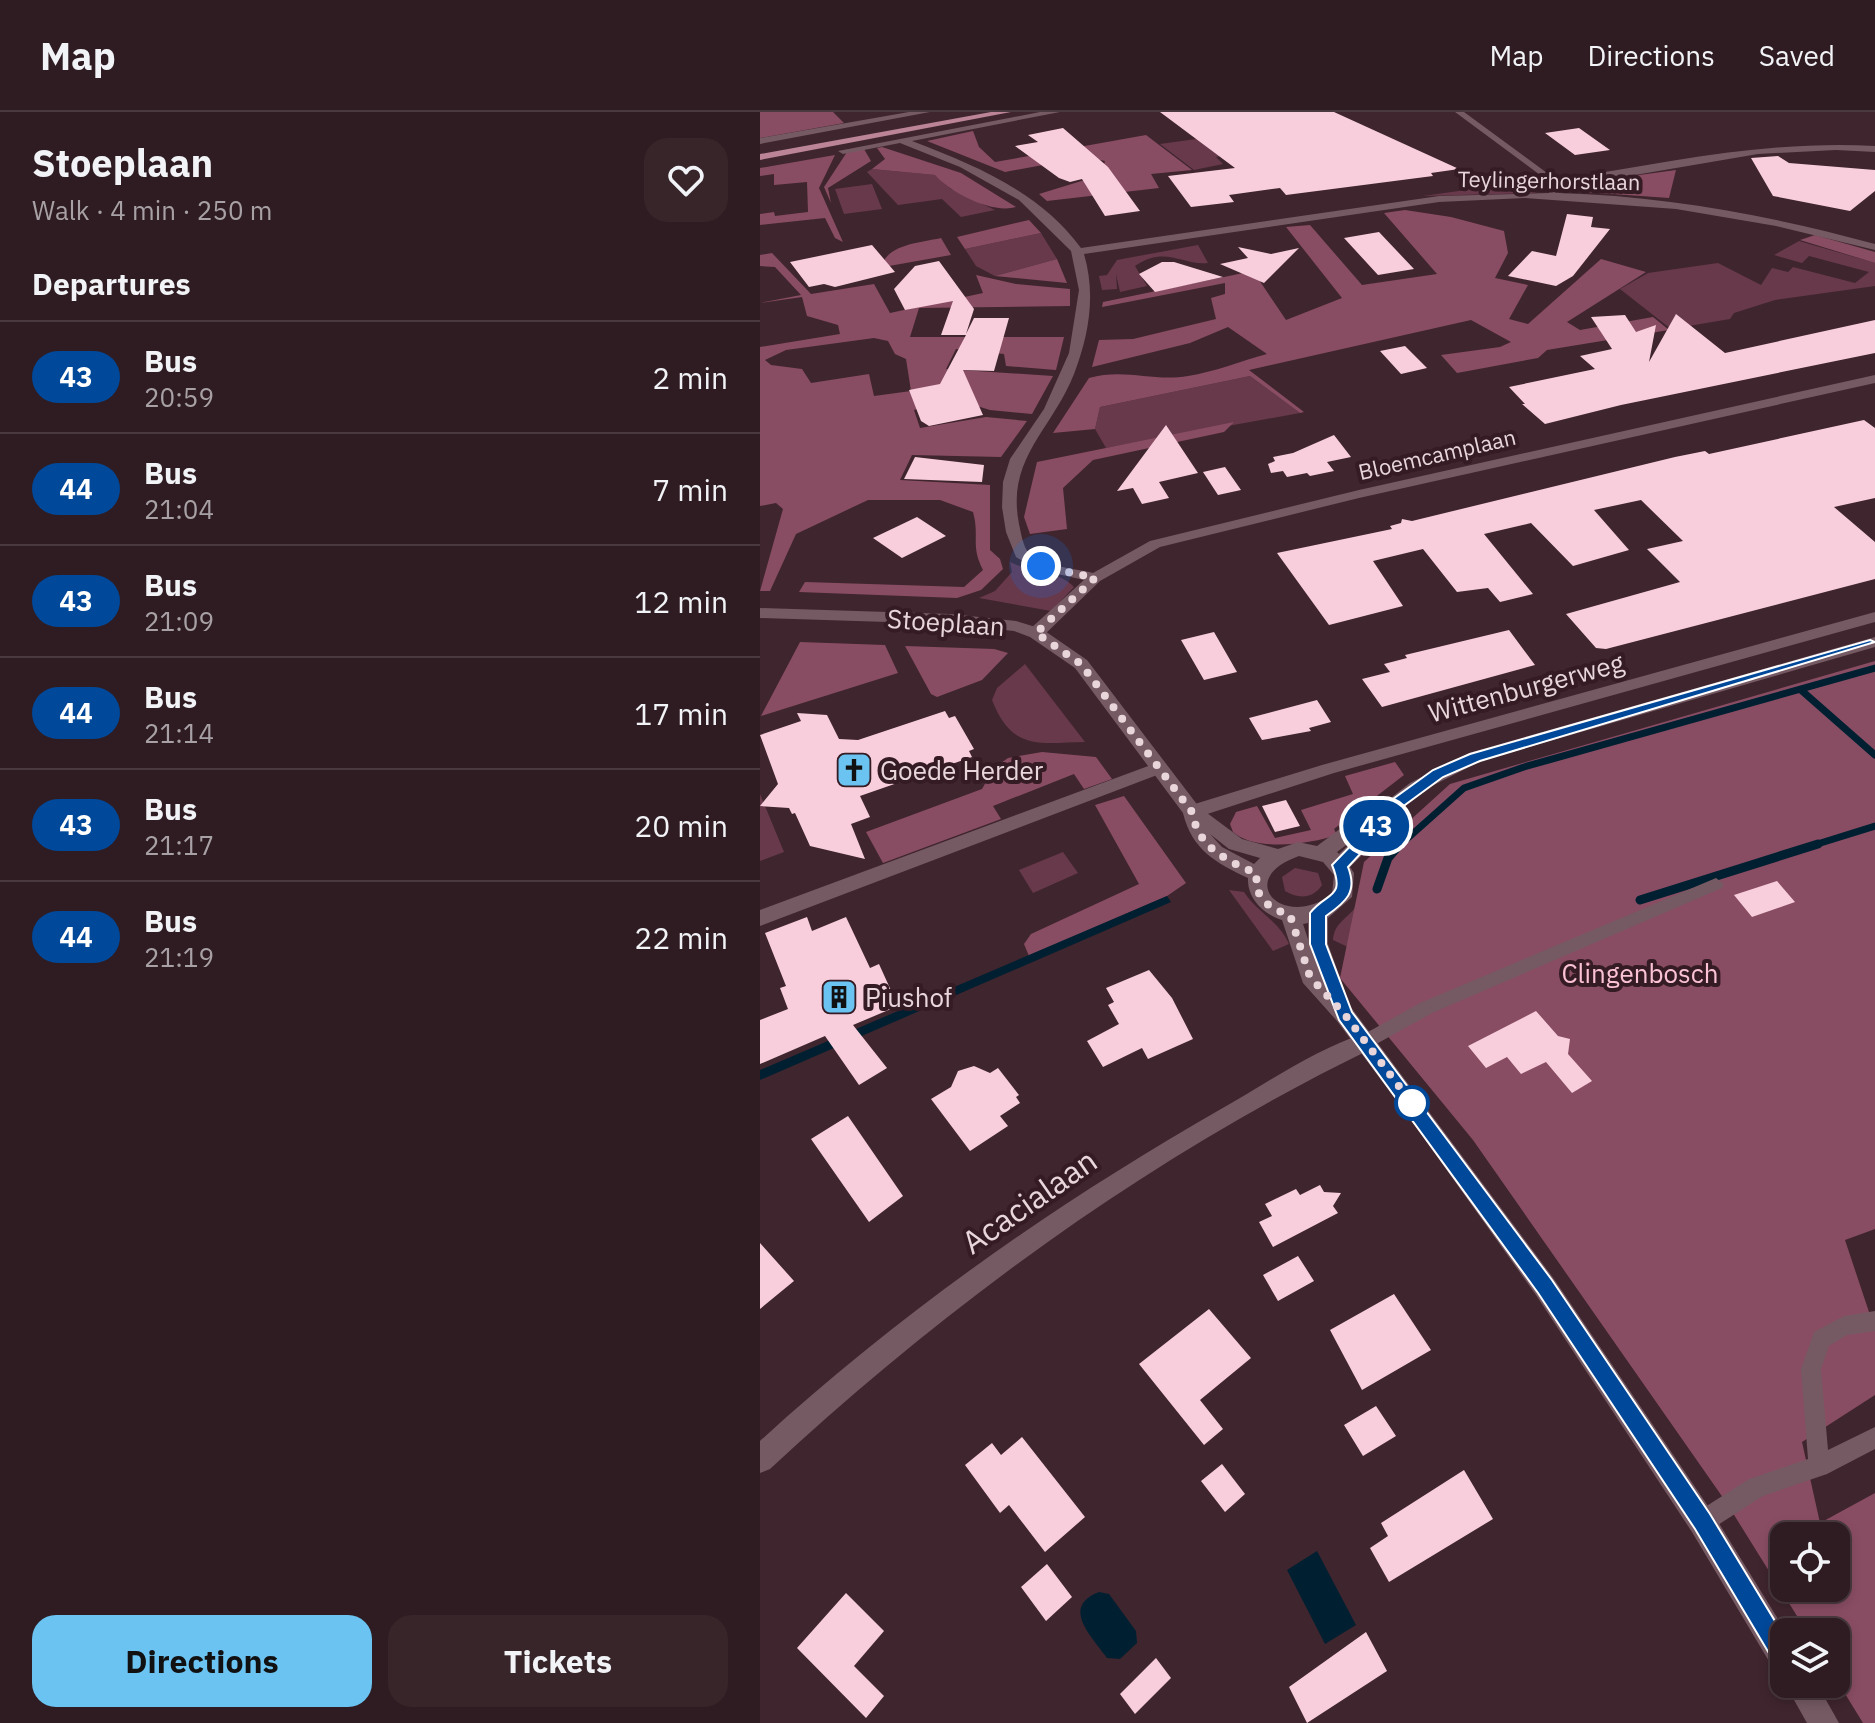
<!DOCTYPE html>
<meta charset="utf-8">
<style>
body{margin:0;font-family:"IBM Plex Sans",sans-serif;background:#37252a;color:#f1f3f6;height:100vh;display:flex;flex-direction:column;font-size:30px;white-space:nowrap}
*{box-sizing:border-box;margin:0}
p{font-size:26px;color:#a7a1a5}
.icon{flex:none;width:44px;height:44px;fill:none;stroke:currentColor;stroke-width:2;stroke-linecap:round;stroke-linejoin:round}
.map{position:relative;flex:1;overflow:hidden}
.drawer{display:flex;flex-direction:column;background:#2f1c22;width:760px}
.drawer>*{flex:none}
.badge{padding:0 16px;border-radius:26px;font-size:28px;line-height:52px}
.tools{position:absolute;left:1010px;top:1410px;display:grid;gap:16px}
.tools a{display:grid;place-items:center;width:80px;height:80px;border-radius:16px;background:#2f1c22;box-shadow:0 4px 12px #0003,0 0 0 2px #4a3a40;font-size:40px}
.you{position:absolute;width:40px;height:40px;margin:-20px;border:6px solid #fff;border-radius:50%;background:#1a73e8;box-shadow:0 0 0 12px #1a73e833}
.map>.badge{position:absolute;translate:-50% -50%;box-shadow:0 0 0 4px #fff}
h2{padding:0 32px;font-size:30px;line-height:72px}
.round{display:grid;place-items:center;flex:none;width:84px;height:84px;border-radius:24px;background:#37252a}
.head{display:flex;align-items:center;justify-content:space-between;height:136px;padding:0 32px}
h1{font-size:38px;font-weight:700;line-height:60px}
.cta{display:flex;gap:16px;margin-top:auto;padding:16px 32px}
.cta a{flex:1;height:92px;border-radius:24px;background:#6bc3f2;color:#111;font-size:32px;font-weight:700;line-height:92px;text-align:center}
.cta a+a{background:#37252a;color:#f1f3f6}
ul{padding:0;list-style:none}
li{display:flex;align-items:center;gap:24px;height:112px;padding:0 32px;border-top:2px solid #4a3a40}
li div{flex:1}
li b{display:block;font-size:30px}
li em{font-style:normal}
li .badge{min-width:88px;font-weight:700;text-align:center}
header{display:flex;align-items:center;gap:48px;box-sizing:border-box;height:112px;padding:0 40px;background:#2f1c22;border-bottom:2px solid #4a3a40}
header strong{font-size:38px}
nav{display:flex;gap:44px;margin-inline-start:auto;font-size:28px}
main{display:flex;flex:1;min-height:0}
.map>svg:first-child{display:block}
</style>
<header>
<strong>Map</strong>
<nav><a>Map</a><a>Directions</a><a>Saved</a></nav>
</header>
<main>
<section class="drawer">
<div class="head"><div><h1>Stoeplaan</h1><p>Walk · 4 min · 250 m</p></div><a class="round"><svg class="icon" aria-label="heart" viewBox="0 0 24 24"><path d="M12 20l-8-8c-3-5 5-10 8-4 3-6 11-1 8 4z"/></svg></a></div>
<h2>Departures</h2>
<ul>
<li><span class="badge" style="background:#004899;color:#fff">43</span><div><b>Bus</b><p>20:59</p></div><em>2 min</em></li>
<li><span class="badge" style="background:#004899;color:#fff">44</span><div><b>Bus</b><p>21:04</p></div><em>7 min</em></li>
<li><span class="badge" style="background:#004899;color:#fff">43</span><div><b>Bus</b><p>21:09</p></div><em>12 min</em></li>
<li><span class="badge" style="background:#004899;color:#fff">44</span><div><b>Bus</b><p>21:14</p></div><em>17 min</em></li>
<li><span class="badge" style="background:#004899;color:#fff">43</span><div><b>Bus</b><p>21:17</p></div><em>20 min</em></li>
<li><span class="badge" style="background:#004899;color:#fff">44</span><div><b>Bus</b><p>21:19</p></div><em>22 min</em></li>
</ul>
<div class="cta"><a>Directions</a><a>Tickets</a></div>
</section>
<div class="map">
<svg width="1115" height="1611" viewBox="0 0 1115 1611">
<rect width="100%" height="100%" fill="#3f252e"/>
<path fill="#68394b" d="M458 24 481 40 456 45 463 52 434 58 400 32Z
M112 57 175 63 191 77 235 98 201 105 182 87 138 93 107 60Z
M783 67 787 70 775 81 663 84Z
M112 72 122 97 84 102 75 77Z
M281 121 297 147 235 164 216 154 205 137Z
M1039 129 1115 151V174L1015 188 974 201 970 207 911 217 860 177 888 161 958 151 1001 173 1012 156 1028 160 1033 155 1095 171 1109 160 1049 144 1042 151 1014 143Z
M438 133 448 151C422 154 406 133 375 154L387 174 360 180 356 162 357 177 342 178 339 164 347 163 357 148Z
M490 264 540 301 346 336 335 317 340 295Z
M250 450C269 460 300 459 314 475L291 499 219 486 235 479 252 460Z
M265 552 325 630C278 631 252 639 232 588L237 576Z
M0 682 24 740 0 749Z
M639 705 647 710 630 726 590 836 573 828C574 812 585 808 594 797 610 776 593 756 624 727L619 723Z
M303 740 318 761 273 781 259 758Z
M535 756 558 761 562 773C553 787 538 787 525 779L522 765Z
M469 778 484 780C497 800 519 809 529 832L513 839Z"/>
<path fill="#894d63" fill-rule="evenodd" d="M0 0H73L84 11 0 26Z
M213 19 219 35 235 50 386 23 432 58 391 62 399 76 287 89 279 82 341 63 345 49 326 45 245 60 167 29Z
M122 35 201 61 256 95C232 102 191 81 175 63L112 57 125 47 117 36Z
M104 37 111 49 68 76 71 91 64 75 87 40Z
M75 43 59 76 83 130 75 126 65 106 0 113V102L14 100 15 104 48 100 47 70 14 73V62L0 64V56Z
M916 58 909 86 825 80 828 70Z
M645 98 691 105 744 119 748 141 735 166 768 173 749 207 768 212 841 147 886 160 807 210 820 218 893 205 909 218 787 238 778 246 697 261 681 243 740 235 751 230 711 208 489 258 544 300 540 301 490 264 340 295 335 317 293 321 329 266C365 256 393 270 428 264 454 260 481 249 507 242L468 215 430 231 332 255 339 228 373 227 456 207 451 186 465 182V171L342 195 343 190 493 159 526 208 582 186 526 115 550 113 602 173 677 162 624 101Z
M269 108 281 121 205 137 197 125Z
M1055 123 1115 140V151L1040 128Z
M181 126 191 143 129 154 123 151C130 132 164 130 181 126Z
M12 141 51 182 114 172 130 201 223 181 216 163 256 172 310 177V194L159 196 150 225H304L296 258 246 254 244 242 196 237 186 257 293 264 272 302 230 298 191 286 154 298 160 316 226 305 267 309 241 345 152 343 140 368 230 373V438L240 447 243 457 221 478 197 486 39 480 45 470 204 475 223 458C210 433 220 425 213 400L180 388H108L36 422 10 479H0L23 397 16 391 0 394V235L80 222 78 213 47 204 42 185 0 191 41 183 15 155 0 154V143ZM114 226 128 229 135 242 146 247 151 279 114 284 109 262 51 271 42 257 11 253 5 248 26 238Z
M297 147 307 171 235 164Z
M474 310 464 320 333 348 303 376 307 417 270 422 264 405 277 350Z
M40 530 125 533 138 561 1 604Z
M145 534 234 537 248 541 222 568 177 585 171 582Z
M1115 549V1117L1085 1128 1115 1218V1283L1042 1330 1060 1411 1115 1381V1611H1103L1076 1567V1520H1047L966 1390 713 1028 580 866 604 750 690 672ZM1024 1424H1076V1476H1024Z
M282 640 336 645 352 667 324 677 314 662 233 694 241 707 123 751 106 720 222 677 234 656 248 646Z
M635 650 644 663 574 717 577 723C550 732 496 740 473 720L470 712 476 700 497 694 515 726 551 718 541 698 593 682 585 664Z
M364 684 426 771 407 784 269 844 264 832 271 822 379 772 335 693Z"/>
<path fill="#002031" d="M407 784 411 790 0 968V958Z
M557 1439 596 1513 565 1532 527 1458Z
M339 1480 349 1482 376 1519 377 1531 360 1547 347 1546C332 1525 300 1495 339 1480Z"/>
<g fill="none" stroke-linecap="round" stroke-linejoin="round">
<path stroke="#002031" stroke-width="7" d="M1041 578 1115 643
M639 734 704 676 764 655 1115 556
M1051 734 1115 714"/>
<path stroke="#002031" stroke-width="9" d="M617 777 628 746 640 732
M880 788 1058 732"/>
</g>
<path fill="#f8cedc" d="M400 0H574L699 57 671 61 673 64 526 83 520 76 469 83 474 90 431 95 408 64 475 56Z
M303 16 348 55 380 99 345 104 322 67 310 70 299 66 255 34 278 30 268 23Z
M819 16 850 38 815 43 785 21Z
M1018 44 1029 51 1115 58V79L1090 99 1013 84 991 46Z
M807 102 833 105 831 115 850 117 813 164 796 174 748 164 772 139 796 144Z
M619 120 654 157 618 163 584 126Z
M112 133 135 160 75 175 64 172 49 175 30 150Z
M478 135 511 142 539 136 504 171 460 152 488 146Z
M179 149 214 197 206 222 214 206H249L234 259 203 258 223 303 169 314 161 309 149 278 180 272 206 223H181L193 189 145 198 134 177 155 154Z
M402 150H414L463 165 395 180 379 162Z
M916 202 965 241 1115 208V241L861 293 785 312 762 292H765L749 275 835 257 820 244 852 237 831 205 865 203 876 220 896 213 889 250Z
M645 234 667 256 641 262 620 239Z
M1104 308 1115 316V386L1074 395 1115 430V467L846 537 836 536 806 502 920 470 887 437 923 429 881 388 834 398 869 438 813 454 771 411 724 422 773 482 740 490 728 476 697 480 663 437 613 449 643 494 569 513 517 441 632 417 630 414 641 411 642 407 652 409 915 345 945 339 949 342Z
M406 313 438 361 399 370 409 386 382 392 373 376 357 379Z
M574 323 591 345 567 350 574 359 550 364 547 361 527 365 523 359 511 361 508 352 515 349 513 345 533 341Z
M155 345 224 353 222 370 144 367Z
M465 355 481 378 458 383 443 360Z
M157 405 186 424 142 446 113 426Z
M749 518 775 553 622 595 602 567 630 560 624 552 647 546 645 543Z
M454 520 477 560 444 568 421 528Z
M557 588 571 610 549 616 551 619 502 628 489 606Z
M185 599 189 606 195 604 214 637 209 639 212 645 100 684 110 705 91 712 105 747 50 734 35 701 32 702 29 696 0 694 18 672 0 623 41 609 37 601 67 603 79 627 98 628Z
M526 688 540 714 515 720 502 694Z
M1017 769 1035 790 992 805 974 783Z
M47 805 52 819 86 805 110 856 119 852 138 894 93 913 127 956 99 973 65 924 0 952V908L28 897 20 876 26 874 5 821Z
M389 858 412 886 433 927 388 947 382 936 343 955 327 929 359 912 348 893 354 890 346 876Z
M776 899 798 924 810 927 808 942 832 969 812 981 786 950 761 962 747 945 726 956 708 934Z
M214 954 230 961 238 956 259 983 256 985 260 991 240 1004 248 1014 210 1039 171 987 191 975 198 959Z
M88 1004 143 1084 109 1110 51 1027Z
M560 1073 564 1080 581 1081 573 1094 578 1101 513 1135 499 1110 512 1104 505 1092 536 1077 540 1083Z
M0 1131 34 1169 0 1197Z
M538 1144 554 1169 518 1189 503 1163Z
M634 1182 671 1238 602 1278 570 1218Z
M449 1197 491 1246 440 1288 463 1317 444 1333 379 1252Z
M616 1294 636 1324 603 1344 584 1313Z
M262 1325 325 1405 285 1440 249 1393 240 1401 205 1353 232 1331 241 1343Z
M462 1352 485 1382 465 1400 441 1369Z
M704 1358 733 1407 629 1470 610 1436 628 1424 621 1411Z
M287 1452 312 1485 286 1509 261 1475Z
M86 1481 124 1519 94 1554 124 1584 106 1606 37 1536Z
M606 1520 627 1559 547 1611 529 1575Z
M396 1546 411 1566 375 1602 360 1582Z"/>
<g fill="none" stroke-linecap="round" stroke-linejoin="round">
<path fill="#755a63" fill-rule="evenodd" d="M695 0H704L802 72 795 74Z
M956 766 964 772 962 776 672 901 611 935 605 937 599 935 596 930 599 925 660 891Z
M1115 1199V1219L1087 1223 1069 1234 1061 1257 1068 1338 1115 1315V1337L1067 1362 1003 1384 950 1418 942 1421 934 1418 931 1410 934 1402 989 1367 1048 1347 1041 1257 1054 1220 1084 1204Z"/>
<path fill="#755a63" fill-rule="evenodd" d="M149 0H170L0 32V26Z
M280 0H300L152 29C215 53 280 80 321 136L679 84 789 81 790 72 805 67C908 50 1010 28 1115 34V40L1076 38 998 42 799 76V81C907 84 1012 104 1115 132V138L1016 114 916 97 765 86 679 90 324 142C336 183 329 223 314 262 292 318 246 346 259 412 261 421 263 435 269 441 285 455 313 456 333 461L390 429 599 378 1115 263V271L599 386 400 435 340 469 282 525H270V517L324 468 276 457 256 445 246 420 242 395 243 370 250 347 284 297 309 241 319 178 311 139 259 88 200 55 140 31 83 42 78 39Z
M1115 500V510L574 661 432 707 423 700 425 695 562 653Z
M399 650 408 656 405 660 0 814V798Z
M605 921 613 924 616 930 613 936C391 1044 190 1190 10 1357L0 1361V1329C141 1200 295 1092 461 997 507 971 554 938 605 921Z"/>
<path fill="#755a63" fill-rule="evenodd" d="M0 496 191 502 256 509 282 517 327 548 439 695 482 727 518 737 538 730 557 734 592 708 614 699 650 671 709 641 1115 525V535L721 649 662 679 628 708 619 726 590 755 594 761 592 785 568 806V832L590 894 794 1167 952 1400 1026 1520 1024 1560 1013 1556 932 1420 776 1183 646 1001 577 909 543 871 522 808C503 802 487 786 488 766 456 751 432 738 423 701L315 556 270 525 254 519 191 512 0 506ZM450 722 469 737 500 746 494 752 462 735ZM598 724 579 742 577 740ZM539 744 563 750 574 763 572 782C523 819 473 767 539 744ZM548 811V827L543 812Z
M1025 1572H1057L1079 1611H1047Z"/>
<path fill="#bb8497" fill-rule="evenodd" d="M231 0H251L0 48V42Z"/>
</g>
<path fill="#004899" stroke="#fff" stroke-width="2" d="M1110 528 1115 530 720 649 683 665 626 707 617 724 588 755C598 780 586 790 566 804V832L592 900 792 1168 950 1402 1032 1537 1036 1545 1032 1553 1024 1557 1016 1553 935 1417 778 1181 579 908 550 832V801C566 780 586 787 572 753L606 718 615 700 673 658 710 642Z"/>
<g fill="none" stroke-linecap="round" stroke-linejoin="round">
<path stroke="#e8d6db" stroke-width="8" stroke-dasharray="0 14.4" d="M281 454 335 466 276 521 321 552 432 700C439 737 465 747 497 762 493 786 510 797 530 803L550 865 585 903 654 994 652 991"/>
</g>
<defs>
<symbol id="church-square" viewBox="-11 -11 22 22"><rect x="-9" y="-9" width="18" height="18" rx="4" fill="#6bc3f2" stroke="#341b24"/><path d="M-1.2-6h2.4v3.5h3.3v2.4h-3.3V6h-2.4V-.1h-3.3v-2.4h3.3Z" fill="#111"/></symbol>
<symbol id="building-square" viewBox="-11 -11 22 22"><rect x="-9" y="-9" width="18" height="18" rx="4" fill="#6bc3f2" stroke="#341b24"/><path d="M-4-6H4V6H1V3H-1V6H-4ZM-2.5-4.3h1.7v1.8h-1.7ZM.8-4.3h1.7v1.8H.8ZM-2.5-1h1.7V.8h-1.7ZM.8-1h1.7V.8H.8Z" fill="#111"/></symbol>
</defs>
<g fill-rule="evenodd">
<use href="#church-square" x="74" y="638" width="40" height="40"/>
<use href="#building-square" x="59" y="865" width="40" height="40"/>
</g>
<circle fill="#fff" stroke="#004899" stroke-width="4" cx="652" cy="991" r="16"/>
<g text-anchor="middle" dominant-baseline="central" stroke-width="8" stroke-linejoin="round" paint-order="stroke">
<g font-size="22" fill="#e8d6db" stroke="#341b24">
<text transform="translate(789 68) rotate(1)">Teylingerhorstlaan</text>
<text transform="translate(677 342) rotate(-13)">Bloemcamplaan</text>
</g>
<g font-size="26" fill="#e8d6db" stroke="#341b24">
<text transform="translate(186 510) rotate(4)">Stoeplaan</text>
<text transform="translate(766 575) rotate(-15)">Wittenburgerweg</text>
</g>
<g font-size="26" fill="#e8d6db" stroke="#341b24" text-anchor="start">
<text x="120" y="658">Goede Herder</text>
<text x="105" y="885">Piushof</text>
</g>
<g font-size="26" fill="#fac2d4" stroke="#341b24">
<text x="880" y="861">Clingenbosch</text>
</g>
<g font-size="32" fill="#e8d6db" stroke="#341b24">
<text transform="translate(269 1089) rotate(-35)">Acacialaan</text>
</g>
</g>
</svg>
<div class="tools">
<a><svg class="icon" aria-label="locate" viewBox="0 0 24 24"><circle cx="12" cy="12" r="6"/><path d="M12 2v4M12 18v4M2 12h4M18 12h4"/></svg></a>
<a><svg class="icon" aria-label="layers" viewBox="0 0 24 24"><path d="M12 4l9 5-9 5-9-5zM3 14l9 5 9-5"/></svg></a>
</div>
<div class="you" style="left:281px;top:454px"></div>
<b class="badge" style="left:616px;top:714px;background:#004899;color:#fff">43</b>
</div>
</main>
